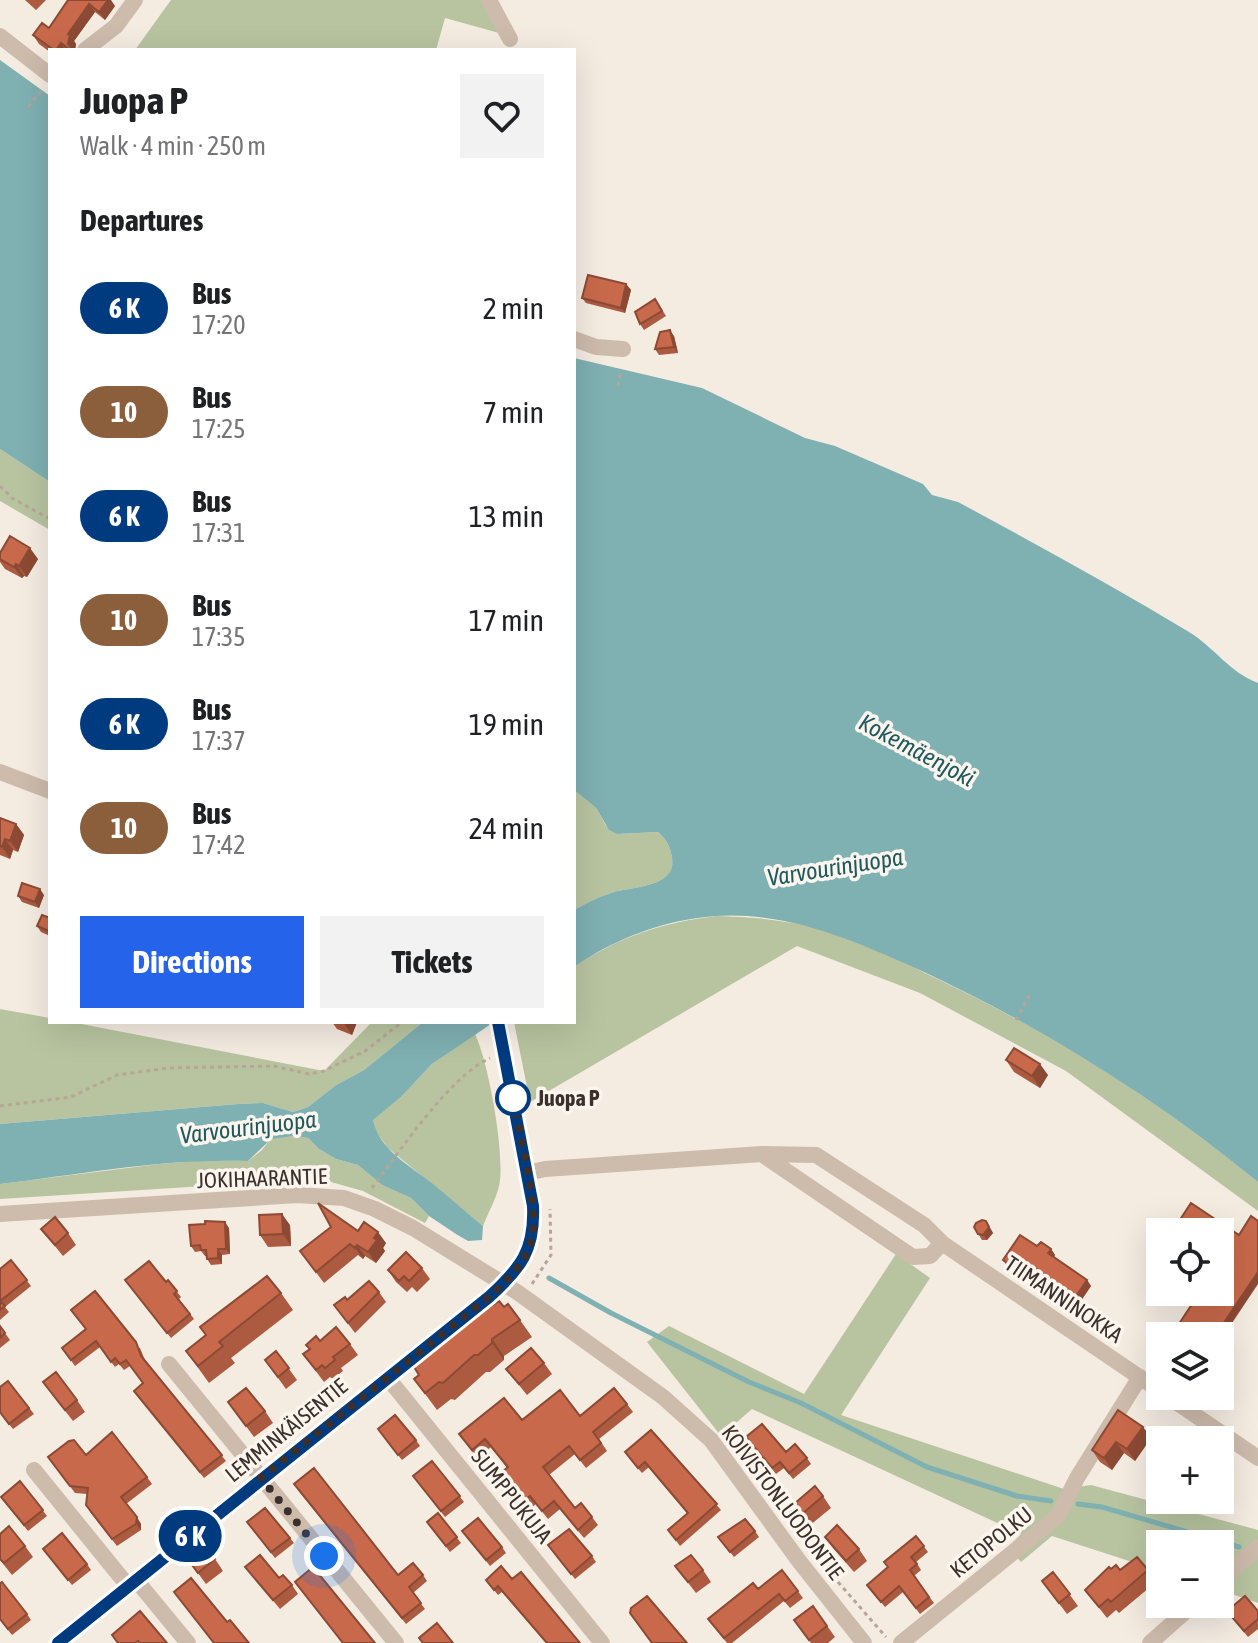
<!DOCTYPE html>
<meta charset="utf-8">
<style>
body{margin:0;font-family:"Asap Condensed",sans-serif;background:#f2f2f2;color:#202124;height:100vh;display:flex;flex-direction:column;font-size:30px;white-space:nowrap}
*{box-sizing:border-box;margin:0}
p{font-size:26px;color:#757577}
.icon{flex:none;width:44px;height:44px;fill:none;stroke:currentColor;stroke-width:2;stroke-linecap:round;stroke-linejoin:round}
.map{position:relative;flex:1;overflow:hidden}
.drawer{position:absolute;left:48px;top:48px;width:528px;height:976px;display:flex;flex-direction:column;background:#fff;border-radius:0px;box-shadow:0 8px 32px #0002}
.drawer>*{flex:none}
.badge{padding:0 16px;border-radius:26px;font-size:28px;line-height:52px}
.controls{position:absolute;left:1146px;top:1218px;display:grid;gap:16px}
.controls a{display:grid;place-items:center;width:88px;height:88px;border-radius:0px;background:#fff;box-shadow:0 8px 32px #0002;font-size:40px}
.you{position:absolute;width:40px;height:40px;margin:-20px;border:6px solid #fff;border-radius:50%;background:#1a73e8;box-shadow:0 0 0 12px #1a73e833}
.map>.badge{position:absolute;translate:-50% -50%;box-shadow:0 0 0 4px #fff}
h2{padding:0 32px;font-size:30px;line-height:72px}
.round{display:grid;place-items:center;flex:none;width:84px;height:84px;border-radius:0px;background:#f2f2f2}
.head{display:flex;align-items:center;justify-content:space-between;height:136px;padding:0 32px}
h1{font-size:38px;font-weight:700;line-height:60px}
.action{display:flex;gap:16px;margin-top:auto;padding:16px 32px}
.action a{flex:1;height:92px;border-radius:0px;background:#2563eb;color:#fff;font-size:32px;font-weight:700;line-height:92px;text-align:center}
.action a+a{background:#f2f2f2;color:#202124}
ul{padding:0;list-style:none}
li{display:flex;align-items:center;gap:24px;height:104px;padding:0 32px}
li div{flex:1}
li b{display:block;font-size:30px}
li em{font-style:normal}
li .badge{min-width:88px;font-weight:700;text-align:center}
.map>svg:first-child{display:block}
</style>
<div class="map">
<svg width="1258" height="1643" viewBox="0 0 1258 1643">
<rect width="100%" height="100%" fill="#f4ebe1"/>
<path fill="#b8c4a0" d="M171 0H496L517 38 445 18 436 50H135Z
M0 449 50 482V530L0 501Z
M574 790 596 808 606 826 617 834 658 832C667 840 670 846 672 858 677 889 627 886 608 894 596 898 585 904 574 910Z
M717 916C754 917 790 920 826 931 861 942 894 958 927 974 1044 1028 1158 1100 1258 1182V1211L1066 1071 920 993 797 946 530 1102 514 1022H574V967C618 937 664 922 717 916Z
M0 1009 50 1018V1022H71L324 1071 372 1022H423L364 1070 336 1085 308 1107 293 1112 263 1103 238 1104 0 1124Z
M475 1034C488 1060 506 1157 499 1186 496 1199 488 1213 483 1226L388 1148 374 1129 373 1119 402 1096 432 1064Z
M294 1136 308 1138 319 1149 336 1159 358 1165 382 1185 411 1198 429 1216 425 1223 363 1191 331 1182 284 1181 0 1199V1184L159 1164 208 1160 248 1161 262 1150 271 1138Z
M896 1254 930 1278 841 1415 1064 1489 1091 1485 1258 1530V1603L1220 1590V1544H1160V1571L1052 1536 1021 1562 1008 1547 1021 1534 752 1409 721 1436 647 1342 669 1326 804 1394Z"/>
<path fill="#7fb0b2" d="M0 60 50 96V482L0 449Z
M574 358 702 388 805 438 835 446 923 484 932 495 958 502C1036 544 1113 586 1189 632 1215 648 1229 672 1258 683V1182C1157 1099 1042 1027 924 972 858 942 789 911 715 916 664 920 616 938 574 967V910C585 904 596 898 608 894 627 886 677 889 672 858 670 846 667 840 658 832L617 834 609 830 596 808 574 790Z
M423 1022H494L432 1064 402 1096 373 1120C379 1150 411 1166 433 1184 450 1198 466 1212 483 1226L482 1240 468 1241 456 1234 429 1216 411 1198 382 1185 358 1165 336 1159 319 1149 308 1138 294 1136 271 1139 248 1161C165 1158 82 1174 0 1184V1124L238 1104 263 1103 293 1112 308 1107 336 1085 364 1070Z"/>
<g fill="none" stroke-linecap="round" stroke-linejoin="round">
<path stroke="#7fb0b2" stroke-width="5" d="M549 1278 611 1313 749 1382 801 1403 927 1467 1017 1496 1051 1501
M1078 1504 1102 1507 1239 1547"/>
<path stroke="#b9a596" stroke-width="3" stroke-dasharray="4 4" stroke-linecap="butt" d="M28 107 42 90
M618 386 621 370
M0 486 12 498 50 519
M1016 1020 1030 994
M0 1106 71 1097 117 1075 168 1068 274 1066 309 1074 324 1071 365 1051 402 1022
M372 1188C400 1151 449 1077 490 1058
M532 1284 551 1255 550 1209
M838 1582 886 1637"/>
<path stroke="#cdbbac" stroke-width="16" d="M489 0 510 39
M0 36 50 75
M85 50 116 26 135 0
M574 339 596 347 623 349
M0 772 50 791
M763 1155 913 1257 930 1256 942 1243
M527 1173 545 1169 762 1154 816 1155 924 1225 942 1243 1160 1391
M0 1214 297 1195 344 1198 375 1209 413 1228 517 1292 663 1397 711 1440 799 1561 864 1643
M169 1364 396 1643
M387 1377 602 1643
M1167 1396 1258 1458
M34 1470 128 1586
M136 1580 188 1643
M1220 1581 1258 1547
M58 1643 489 1297C521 1268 535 1250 533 1206L498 1022
M901 1643 1058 1516 1077 1478 1140 1377
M1150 1643 1194 1604"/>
</g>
<path fill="#ac5a40" d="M25 0H46L36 10Z
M68 0 115 6 105 20 95 12 74 41 76 44 75 50H50V52L39 44 33 35 49 28Z
M626 284 631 290 625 313 586 303 582 298Z
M655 299 666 316 644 330 640 324Z
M674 336 678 353 659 355 655 349Z
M0 553 38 559 27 577 24 576 22 578 5 569 0 562Z
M0 818 16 824 24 835 18 852 13 850 10 859 0 855Z
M44 895 39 908 22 902 18 896Z
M50 918V936L41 932 37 926Z
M332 1022H357L352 1035 337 1029Z
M1006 1060 1048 1075 1040 1088 1014 1072Z
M986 1221 993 1233 987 1240H982L974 1227Z
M290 1225 291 1246 268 1247 260 1235Z
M229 1228 230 1254 222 1255V1264L211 1265 207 1259 206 1256H205L201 1251 195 1252 191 1246Z
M41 1229 68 1233 76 1245 63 1256Z
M358 1231 386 1243 383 1248 385 1251 376 1263 365 1256 363 1259 358 1255 324 1283 300 1251Z
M1037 1246 1051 1249 1055 1255 1054 1257 1087 1280 1091 1286 1074 1311 1007 1266 1003 1260Z
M11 1260 31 1286 5 1307 9 1312 0 1320V1269Z
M422 1268 430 1279 417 1292 412 1287 407 1292 396 1282 388 1270Z
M125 1280 166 1282 168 1280 181 1297 179 1299 194 1319 171 1338Z
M379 1292 386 1302 355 1333 334 1305 347 1300Z
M281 1293 293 1310 231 1358 235 1363 209 1383 186 1351Z
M493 1305 504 1307 520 1320 532 1337 504 1356V1360L490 1372H486L455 1400 451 1399 437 1410 414 1379Z
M0 1326 10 1340 0 1348Z
M85 1329 140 1348 145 1360 226 1461 204 1478 138 1396 143 1383 130 1366 124 1370 119 1364 115 1367 100 1347 75 1366 62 1348Z
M320 1341 350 1344 358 1355 341 1368 343 1371 333 1379 330 1377 324 1382 303 1354Z
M276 1351 297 1380 286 1389 265 1360Z
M544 1363 552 1374 527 1395 506 1369Z
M8 1381 34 1414 13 1429 0 1413Z
M51 1393 77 1400 85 1412 73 1421Z
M228 1402 265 1411 273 1423 254 1437Z
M627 1404 633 1412 599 1439 607 1451 586 1468 575 1454 549 1475 575 1508 592 1517 598 1525 584 1538 560 1509 548 1519 536 1504 522 1515 494 1479 507 1468 491 1447 477 1458 459 1434 522 1420 580 1416Z
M1143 1427 1151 1438 1135 1461 1124 1453 1112 1470 1100 1462 1092 1450Z
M651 1430 721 1510 680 1546 668 1530 688 1514 649 1467 642 1473 629 1458Z
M382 1435 416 1440 420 1446 402 1460Z
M750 1443 807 1458 811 1464 793 1479 784 1468 776 1474Z
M86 1455 147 1477 152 1484 126 1504 141 1524V1530L117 1546 90 1512 87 1494 75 1493 48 1457Z
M432 1461 464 1502 445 1517 413 1476Z
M20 1481 47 1516 28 1531 1 1497Z
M298 1490 398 1575H423L427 1581 413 1593 425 1609 406 1624Z
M823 1496 831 1508 809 1526 793 1505Z
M438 1513 461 1543 450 1552 427 1522Z
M251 1528 290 1538 294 1543 275 1558Z
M755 1531 759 1537 734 1557 718 1537Z
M0 1534 25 1546 33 1557 12 1575 0 1560Z
M466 1536 502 1547 506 1553 490 1566Z
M916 1536 928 1552 916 1562 921 1570 914 1576 934 1603 920 1614 903 1592 885 1607 867 1585 888 1567Z
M825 1537 859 1549 867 1561 854 1572 833 1548Z
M548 1545 592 1556 596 1562 575 1579Z
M47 1554 87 1564 91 1570 72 1585Z
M215 1559 223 1571 206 1584 189 1561Z
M675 1566 703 1570 711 1582 696 1593Z
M245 1567 279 1578 292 1585 298 1594 280 1609Z
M1111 1569 1148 1570 1156 1582 1119 1613 1116 1610 1107 1618 1085 1590Z
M782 1570 803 1598 790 1608 784 1601 732 1643H727L708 1619 758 1589Z
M1053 1572 1078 1606 1067 1614 1042 1581Z
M512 1579 580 1643H546L502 1592 498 1595 486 1580Z
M813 1606 835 1637 828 1643H811L794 1620Z
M1227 1611H1258V1629L1248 1637Z
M27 1614 31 1620 12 1635 0 1620Z"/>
<path fill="#8c4a34" d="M108 0H111L115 6 105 20 99 12Z
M89 4 95 12 74 41 76 44 75 50H73L68 44V34Z
M61 43 65 50H56Z
M626 284 631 290 625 313 621 308Z
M670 330 674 336 678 353 674 347Z
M30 548 38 559 27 577 19 566Z
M16 564 24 576 22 578 14 567Z
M16 824 24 835 18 852 10 841Z
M5 839 13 850 10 859 2 847Z
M40 889 44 895 39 908 35 902Z
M344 1022H357L352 1035 344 1023Z
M1040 1064 1048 1075 1040 1088 1032 1076Z
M282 1214 290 1225 291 1246 283 1234Z
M986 1221 993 1233 987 1240 983 1235Z
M225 1222 229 1228 230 1254 226 1249Z
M378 1232 386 1243 383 1248 385 1251 376 1263 368 1252 374 1238Z
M357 1245 365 1256 363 1259 355 1248Z
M218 1249 222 1255V1264L218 1258Z
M1051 1249 1055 1255 1052 1259 1048 1253Z
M1258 1272V1284L1220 1341V1336H1215Z
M1087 1280 1091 1286 1074 1311 1070 1305Z
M492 1339 504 1356V1360L492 1343Z
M1143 1427 1151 1438 1135 1461 1127 1449Z
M1116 1442 1124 1453 1112 1470 1104 1458Z
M137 1517 141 1524V1530L136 1524Z"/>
<path fill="#c8694b" stroke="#8c4a34" stroke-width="2" d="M68 0H108L99 12 89 4 68 34 70 35 68 44 73 50H70L61 43 56 50H54L33 35 42 23 49 28Z
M588 275 626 284 621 308 582 298Z
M655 299 662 311 640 324 635 312Z
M670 330 674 347 655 349 660 332Z
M10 536 30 548 19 566 16 564 14 567 0 559V553Z
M0 818 16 824 10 841 5 839 2 847 0 846Z
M22 883 40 889 35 902 18 896Z
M42 915 50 918 49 931 37 926Z
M1014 1048 1040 1064 1032 1076 1006 1060Z
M318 1203 358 1231 364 1222 378 1232 374 1238 377 1240 368 1252 357 1245 355 1248 350 1244 316 1272 300 1251 331 1227Z
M1191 1203 1239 1235 1251 1216 1258 1221V1272L1215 1336H1171L1198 1295 1193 1292H1220V1232H1172Z
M282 1214 283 1234 260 1235 259 1215Z
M55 1217 68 1233 55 1245 41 1229Z
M982 1220 986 1221 989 1227 983 1235 978 1234 974 1227 976 1223Z
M205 1221 225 1222 226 1249H218V1258L207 1259 206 1250H201L200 1245 191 1246 189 1225 205 1224Z
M1020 1235 1037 1246 1041 1242 1051 1249 1048 1253 1087 1280 1070 1305 1003 1260Z
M1160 1249V1270L1150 1263Z
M406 1252 422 1268 409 1281 404 1276 399 1281 388 1270Z
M11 1260 27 1280 0 1301 5 1306 0 1310V1269Z
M149 1261 166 1282 168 1280 177 1291 174 1294 190 1314 167 1333 125 1280Z
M267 1276 281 1293 219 1342 223 1346 198 1366 186 1351 206 1335 200 1327Z
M369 1281 379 1292 348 1323 334 1305 345 1297 347 1300Z
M95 1291 136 1342 141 1356 222 1455 200 1472 134 1391 143 1383 126 1360 120 1364 115 1358 111 1362 96 1341 71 1360 62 1348 86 1329 71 1310Z
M499 1301 504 1307 508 1304 520 1320 492 1339V1343L478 1355H474L443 1383 439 1382 425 1393 414 1379 419 1375 414 1367 492 1304 493 1305Z
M0 1326 5 1333 0 1338Z
M336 1327 350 1344 333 1357 335 1360 325 1368 322 1365 316 1370 303 1354 310 1349 306 1345 316 1336 320 1341Z
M531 1348 544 1363 519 1384 506 1369Z
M276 1351 289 1368 278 1377 265 1360Z
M56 1372 77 1400 65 1410 43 1382Z
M8 1381 29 1408 9 1424 0 1412V1387Z
M246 1388 265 1411 246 1426 228 1402Z
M614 1388 627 1404 593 1432 601 1443 580 1460 569 1446 543 1467 575 1508 581 1503 592 1517 578 1530 554 1501 542 1511 530 1496 517 1507 494 1479 508 1467 485 1439 472 1450 459 1434 504 1398 522 1420 560 1390 580 1416Z
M1118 1410 1143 1427 1127 1449 1116 1442 1104 1458 1092 1450Z
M395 1415 416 1440 398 1455 378 1429Z
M762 1424 786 1452 795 1444 807 1458 789 1473 780 1462 772 1468 746 1437Z
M651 1430 717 1504 676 1540 668 1530 688 1513 645 1462 638 1468 625 1452Z
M112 1432 147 1477 121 1497 137 1517 136 1524 112 1539 86 1505 88 1488 70 1486 48 1457 69 1441 74 1440 86 1455Z
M432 1461 460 1496 441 1511 413 1476Z
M314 1468 398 1575 413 1563 423 1575 409 1587 421 1603 402 1618 294 1484Z
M20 1481 43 1510 24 1525 1 1497Z
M815 1486 823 1496 801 1515 793 1505Z
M265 1508 290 1538 271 1552 247 1522Z
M438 1513 457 1537 446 1546 427 1522Z
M478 1518 502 1547 486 1560 462 1531Z
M745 1519 755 1531 730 1552 718 1537Z
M837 1525 859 1549 846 1561 825 1537Z
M9 1526 25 1546 4 1563 0 1559V1534Z
M569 1529 592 1556 571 1574 548 1545Z
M62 1533 87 1564 68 1580 43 1549Z
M916 1536 924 1546 911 1557 917 1564 910 1570 929 1597 916 1608 899 1586 881 1602 867 1585 888 1567 884 1562Z
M205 1548 215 1559 198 1573 189 1561Z
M260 1555 279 1578 283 1575 292 1585 273 1600 245 1567Z
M691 1555 703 1570 688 1582 675 1566Z
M1137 1557 1148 1570 1111 1602 1108 1599 1099 1607 1085 1590 1109 1567 1111 1569 1116 1565 1120 1570Z
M501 1566 512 1579 521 1572 580 1643H547L498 1586 494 1590 486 1580Z
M313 1567 375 1643H343L295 1582Z
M782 1570 798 1591 785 1601 779 1594 724 1638 708 1619 753 1583 758 1589Z
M1053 1572 1070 1594 1059 1603 1042 1581Z
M191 1578 227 1622 230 1620 249 1643H214L174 1592Z
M2 1582 27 1614 8 1629 0 1619V1583Z
M647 1596 687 1643H652L630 1613 631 1608Z
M1245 1596 1258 1611V1619L1244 1631 1227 1611Z
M813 1606 827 1626 809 1640 794 1620Z
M140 1611 167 1643H140L138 1641 135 1643H118L112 1635Z
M437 1623 453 1643H423L419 1638Z"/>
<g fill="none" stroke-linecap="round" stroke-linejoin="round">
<defs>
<path id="line" d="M58 1643 489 1297C521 1268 535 1250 533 1206L498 1022"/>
</defs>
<use href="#line" stroke="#fff" stroke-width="18"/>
<use href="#line" stroke="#003b80" stroke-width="12"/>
<path stroke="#3b302b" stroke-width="8" stroke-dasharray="0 14.4" d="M324 1556 261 1478 489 1297C504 1283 520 1269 528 1250 544 1216 519 1136 513 1098"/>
</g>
<circle fill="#fff" stroke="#003b80" stroke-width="4" cx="513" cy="1098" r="16"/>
<g text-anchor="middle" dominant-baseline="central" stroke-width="7" stroke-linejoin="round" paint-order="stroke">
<g font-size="22" font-weight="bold" fill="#3b302b" stroke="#fbf5ee" text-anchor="start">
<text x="537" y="1098">Juopa P</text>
</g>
<g font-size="22" fill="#3b302b" stroke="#fbf5ee">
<text transform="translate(262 1178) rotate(-2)">JOKIHAARANTIE</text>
<text transform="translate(1064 1299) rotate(34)">TIIMANNINOKKA</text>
<text transform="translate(286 1430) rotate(-39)">LEMMINKÄISENTIE</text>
<text transform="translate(512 1496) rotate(51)">SUMPPUKUJA</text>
<text transform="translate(783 1502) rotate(53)">KOIVISTONLUODONTIE</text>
<text transform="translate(991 1542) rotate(-39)">KETOPOLKU</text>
</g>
<g font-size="24" font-style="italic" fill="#1f5a5e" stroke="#fbf5ee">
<text transform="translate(917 750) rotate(28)">Kokemäenjoki</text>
<text transform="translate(835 867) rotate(-9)">Varvourinjuopa</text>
<text transform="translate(248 1127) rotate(-7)">Varvourinjuopa</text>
</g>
</g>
</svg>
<div class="controls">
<a><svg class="icon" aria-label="locate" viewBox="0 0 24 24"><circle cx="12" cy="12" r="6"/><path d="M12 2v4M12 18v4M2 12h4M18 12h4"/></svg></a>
<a><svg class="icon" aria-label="layers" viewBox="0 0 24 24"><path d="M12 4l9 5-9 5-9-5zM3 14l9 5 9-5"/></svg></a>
<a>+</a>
<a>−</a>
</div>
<div class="you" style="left:324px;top:1556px"></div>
<b class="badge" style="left:190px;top:1536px;background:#003b80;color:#fff">6 K</b>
<section class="drawer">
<div class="head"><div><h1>Juopa P</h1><p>Walk · 4 min · 250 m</p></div><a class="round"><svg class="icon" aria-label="heart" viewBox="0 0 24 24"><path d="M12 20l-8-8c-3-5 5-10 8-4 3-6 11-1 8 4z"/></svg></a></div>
<h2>Departures</h2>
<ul>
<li><span class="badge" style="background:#003b80;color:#fff">6 K</span><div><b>Bus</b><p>17:20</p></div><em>2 min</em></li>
<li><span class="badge" style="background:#8b5e3c;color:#fff">10</span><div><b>Bus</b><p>17:25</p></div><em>7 min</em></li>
<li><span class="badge" style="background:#003b80;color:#fff">6 K</span><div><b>Bus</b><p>17:31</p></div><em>13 min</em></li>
<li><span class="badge" style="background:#8b5e3c;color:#fff">10</span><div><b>Bus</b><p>17:35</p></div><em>17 min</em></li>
<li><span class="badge" style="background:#003b80;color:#fff">6 K</span><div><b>Bus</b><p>17:37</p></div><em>19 min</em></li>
<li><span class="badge" style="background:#8b5e3c;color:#fff">10</span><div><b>Bus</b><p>17:42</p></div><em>24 min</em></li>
</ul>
<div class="action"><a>Directions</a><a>Tickets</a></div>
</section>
</div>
